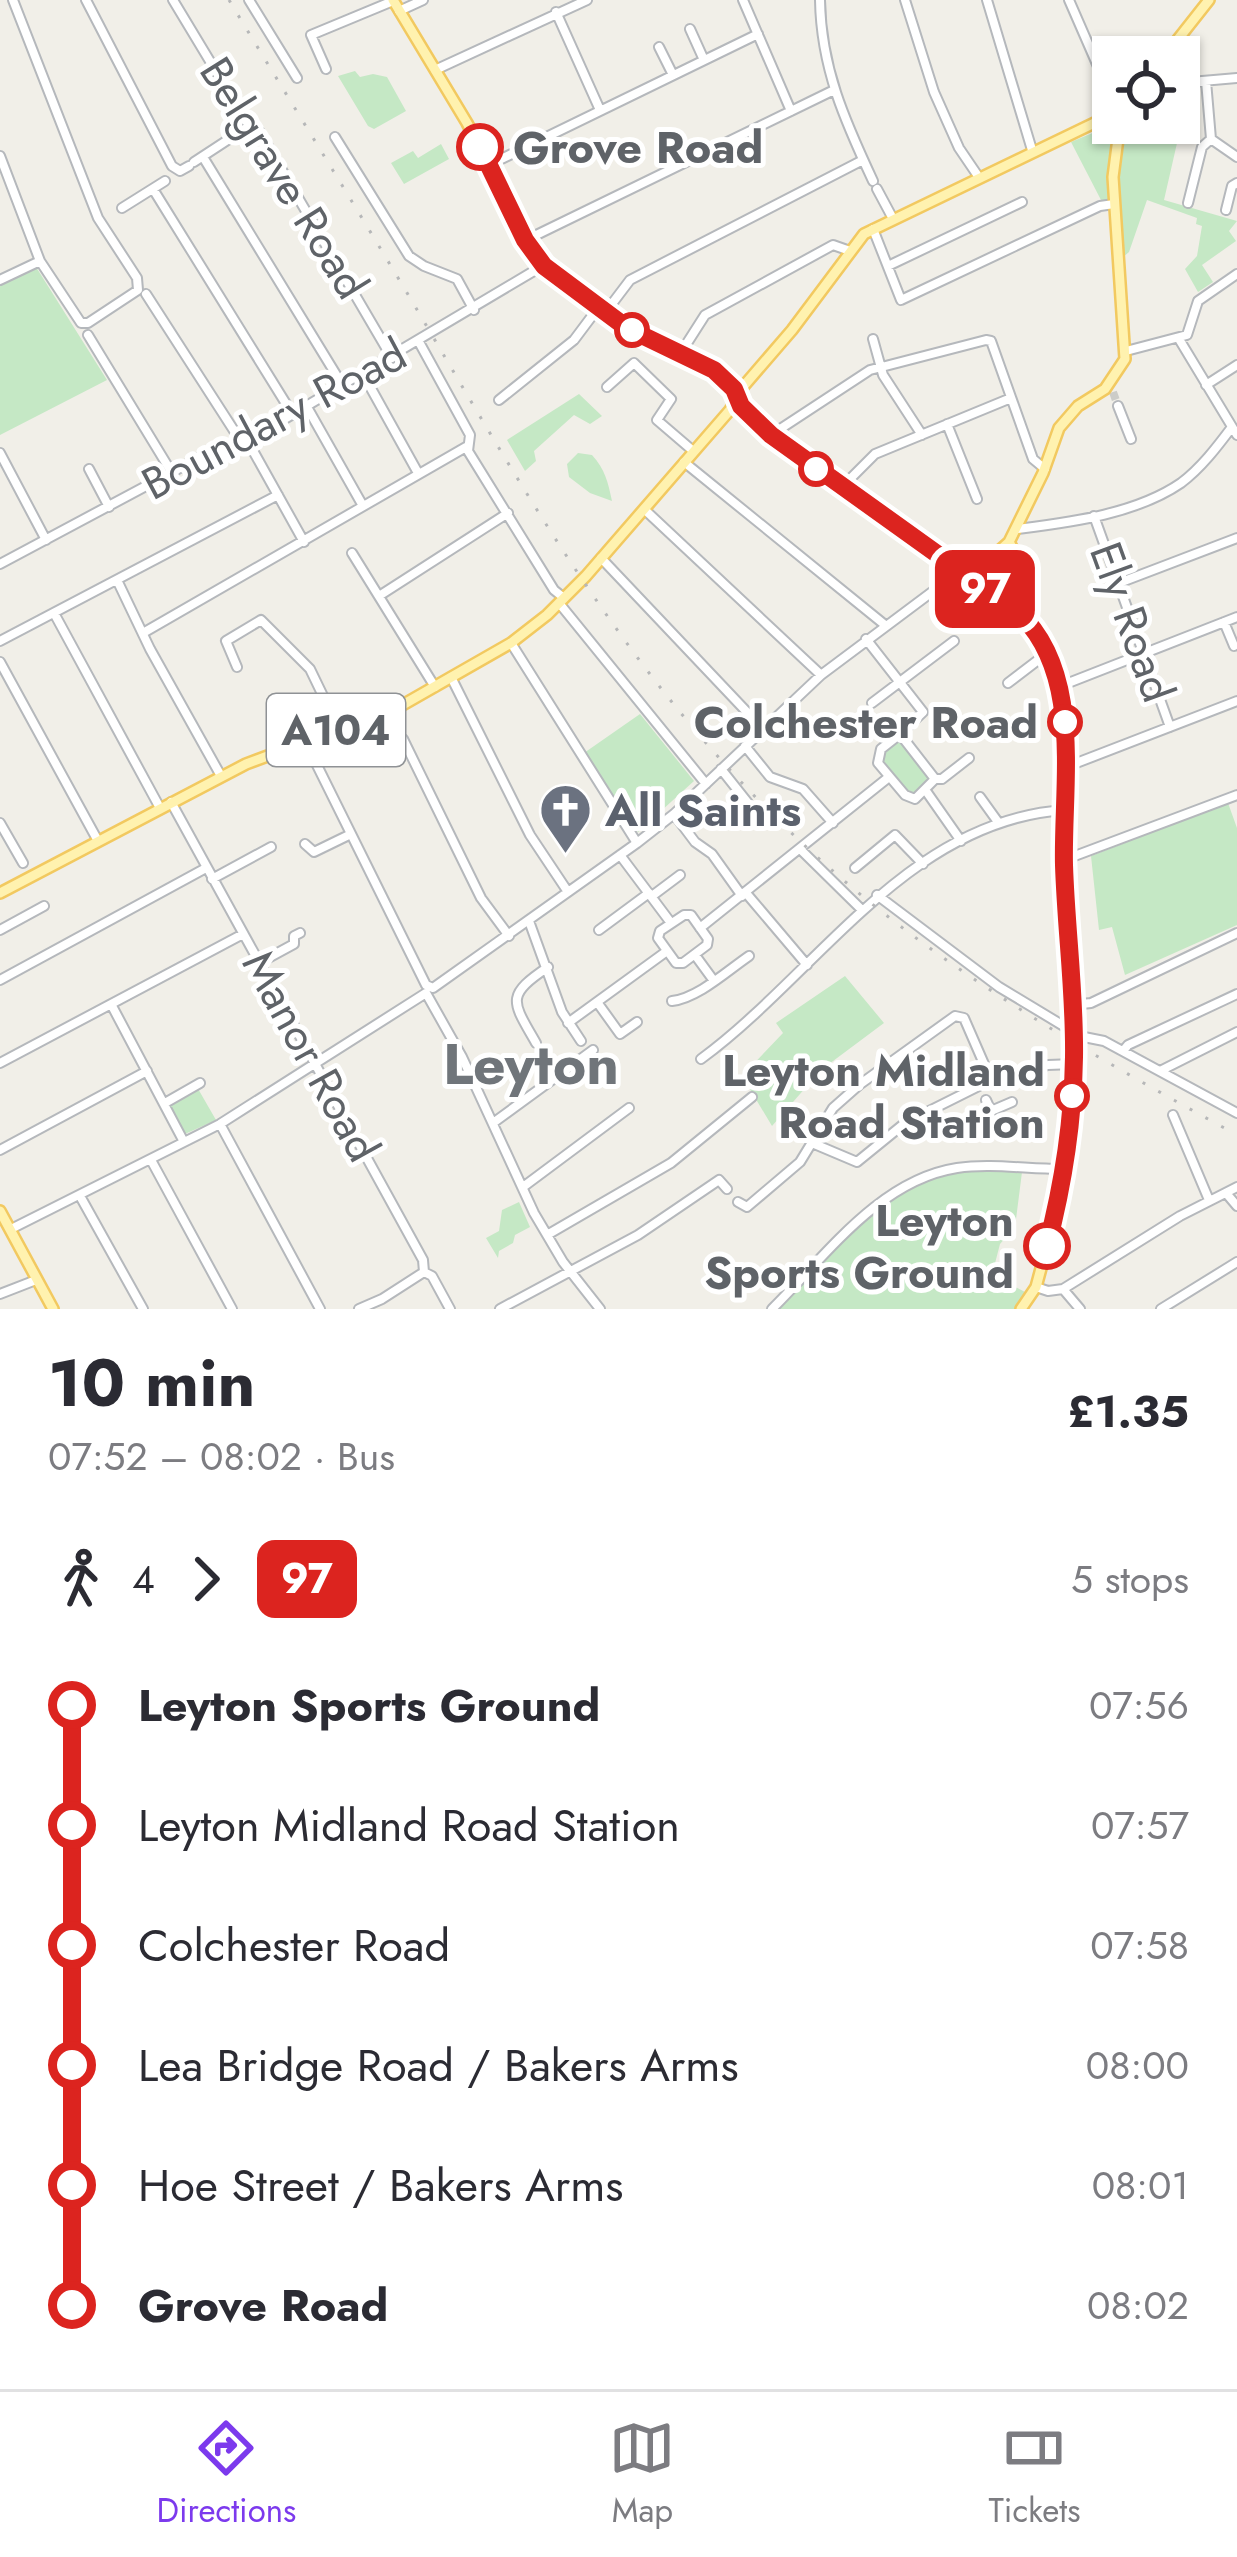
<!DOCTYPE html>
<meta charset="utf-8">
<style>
body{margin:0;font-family:Jost,sans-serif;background:#f2f2f3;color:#2b2b33;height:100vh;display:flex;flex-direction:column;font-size:45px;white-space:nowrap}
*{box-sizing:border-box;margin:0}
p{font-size:39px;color:#7c7c81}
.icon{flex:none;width:66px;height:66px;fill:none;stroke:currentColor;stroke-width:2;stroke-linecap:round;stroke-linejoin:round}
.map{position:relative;height:1309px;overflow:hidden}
.side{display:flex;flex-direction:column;background:#fff;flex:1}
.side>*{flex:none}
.badge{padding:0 24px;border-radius:18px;font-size:42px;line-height:78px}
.controls{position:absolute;left:1092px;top:36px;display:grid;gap:24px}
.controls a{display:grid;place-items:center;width:108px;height:108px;border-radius:0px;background:#fff;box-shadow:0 3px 9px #0004;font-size:60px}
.map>.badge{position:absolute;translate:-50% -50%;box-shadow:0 0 0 6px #fff}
.legs{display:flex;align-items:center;gap:18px;height:132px;padding:0 48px;font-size:39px}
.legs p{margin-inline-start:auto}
.summary{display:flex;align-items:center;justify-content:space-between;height:204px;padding:0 48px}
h1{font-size:66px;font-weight:700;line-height:90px}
ul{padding:0 48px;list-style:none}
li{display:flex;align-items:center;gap:42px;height:120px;font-size:45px}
li i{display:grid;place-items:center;width:18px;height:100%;margin:0 15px;background:currentColor}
li i::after{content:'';width:30px;height:30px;margin:-15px;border:9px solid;border-radius:50%;background:#fff}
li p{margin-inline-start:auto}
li:first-child i{background:linear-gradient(#0000 50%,currentColor 0)}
li:last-child i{background:linear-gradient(currentColor 50%,#0000 0)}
.tabs{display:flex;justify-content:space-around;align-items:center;height:168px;border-top:3px solid #e1e1e2;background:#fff;font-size:33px;color:#7c7c81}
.tabs a{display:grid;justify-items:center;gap:6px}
.tabs .selected{color:#7c3aed}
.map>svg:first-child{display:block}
</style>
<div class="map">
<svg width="1237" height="1309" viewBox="0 0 1237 1309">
<rect width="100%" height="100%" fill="#f1efe8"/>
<path fill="#c5e8c5" d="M355 71 360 77 373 74 387 77 406 111 374 129 368 126 338 76Z
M1127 123H1167L1166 128 1180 130 1164 200 1237 221 1229 231 1236 241 1202 265 1213 282 1198 292 1185 269 1197 256 1202 226 1196 224 1197 218 1147 200 1129 252 1122 258 1118 186Z
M1107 127 1111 130 1108 201 1101 200 1071 142Z
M441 144 449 159 404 184 391 163 413 151 418 158Z
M36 267 107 380 0 435V283Z
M579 394 602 416 590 424 574 415 534 451 536 461 525 471 507 440Z
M578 453 592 455C605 469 608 482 612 501L590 493 569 477 567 464Z
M640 714 694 781 638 832 584 753Z
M900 734 935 779 909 799 878 763 881 749Z
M1228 803 1237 828V925L1125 975 1112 927 1099 930 1091 856Z
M845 976 884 1023 821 1070 772 1126 742 1076 783 1033 776 1023Z
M197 1087 216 1120 185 1134 168 1104Z
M961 1172H1022L1015 1227 1000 1244 992 1275 1025 1292 1014 1309H778C831 1257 883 1182 961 1172Z
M519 1202 530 1227 515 1235 513 1243 499 1251 498 1258 486 1238 499 1231 502 1210Z"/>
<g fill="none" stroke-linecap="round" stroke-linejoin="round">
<path stroke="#ccccc8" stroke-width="8" stroke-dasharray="8 4" stroke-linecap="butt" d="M1113 392 1118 406"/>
<defs>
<path id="minor" d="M86 0 172 166 180 171 189 166
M173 0 249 126 259 131 392 358
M249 0 297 78
M743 0 791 111
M820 0C821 68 845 121 873 181
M905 0 934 92 959 148 978 176
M987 0 1032 150
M1069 0 1110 94
M399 11 423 0
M556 12 600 110
M690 29 704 60
M659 47 673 75
M326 69 311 35 393 1
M435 70 587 0
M1206 81 1211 139 1237 157
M1179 83 1237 78
M335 137 409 256 424 266 457 279 474 310
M0 156 40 261 81 323H88L138 290 137 278 98 218 13 0
M203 157 343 386
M194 162 249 126
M489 165 758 34
M153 189 293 415
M877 189 892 217
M1188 203 1202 147 1211 139
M122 208 165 181
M1226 210 1232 186 1237 183
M873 229 901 300 1100 206 1114 204
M526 240 832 91
M888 266 1022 202
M0 280 40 261
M146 294 240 440
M605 313 630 280 863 160
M88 335 172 473
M873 339 883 375 922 435
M1179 339 1237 435
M419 342 470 435 468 451 554 590 564 598
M682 351 705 315 833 245 850 251
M1126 351 1187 335 1198 301 1237 274
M363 374 418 473
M1206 385 1237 365
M607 387 634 363 671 399 657 420 692 450
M499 400 574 340 598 308
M1118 406 1131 439
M307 407 363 506
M947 424 977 499
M771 435 870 370 986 340 991 341 1033 459 1045 469
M246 438 304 542
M0 453 46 540
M684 462 885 625
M89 469 109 507
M842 487 875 454 1011 398
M644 509 821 675
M1094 516 1170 727
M1018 529C1071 522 1136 514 1181 483 1201 468 1217 447 1232 427
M352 553 435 687
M601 558 763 729
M0 564 206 454 266 430 544 265
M117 580 150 649 221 776
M1119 583 1237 538
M379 596 508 513
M559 603 706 784
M54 613 160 808
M1224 622 1234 646
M143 633 466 447
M866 639 923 712 900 734
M0 641 278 495
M511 643 637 843
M0 662 98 841
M237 667 226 641 261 620 310 669 339 729
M451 677 530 835 568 892
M1008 683 1046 654
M1058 687 1237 617
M872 703 954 641
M900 734 935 779 915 799 905 795 878 763 881 749Z
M403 739 481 898 509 936
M305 741 426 985 433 988 637 843 674 814 821 675 960 571
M745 746 770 777 803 789 833 823
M1066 767 1237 701
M721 769 748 803 724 820
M935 779H942L969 758
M926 791 961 841
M980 797 998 822
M171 802 423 1260 424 1272 432 1276 450 1309
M674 814 695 842 712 854 742 896
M0 823 23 863
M305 844 314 852 351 834
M801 850 861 909
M620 855 671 923
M1064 860 1237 795
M855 868 895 835 923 864
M212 879 271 847
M746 893 807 965
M877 895 999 987 1072 1031
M652 896 680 875
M684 915H691L708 939 707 945 683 963H676L658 938 660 931Z
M529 921 562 1012 581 1041
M700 928 889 777
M0 930 44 906
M599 930 649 893
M695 955 714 981
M259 963 294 944V936L300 933
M0 980 206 868
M672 1001C698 998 727 971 749 956
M597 1002 620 1034 637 1022
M111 1004 184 1142
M1072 1005 1091 1003 1237 933
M568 1023 667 951
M1074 1035 1104 1041 1237 1113
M536 1043C512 1001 505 996 548 967
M1123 1051 1128 1045 1237 994
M701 1059C817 974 907 821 1064 810
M0 1063 243 934
M1160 1071 1237 1032
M986 1100 991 1111 1012 1102
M165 1103 200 1083
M1173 1115 1209 1200
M493 1123 593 1050
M220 1124 320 1309
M812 1143 857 1162 905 1123 991 1080 1048 1065 1074 1064
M0 1150 147 1071
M151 1160 232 1309
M523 1187 629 1108
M1226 1193 1237 1206
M80 1196 143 1309
M738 1202 747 1207 800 1162 833 1108 859 1085 955 1016 964 1018 991 1080
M11 1229 220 1124 426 993 462 1057 534 1213 563 1262 600 1309
M547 1235 671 1163 752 1097
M1036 1287 1048 1291 1063 1289 1180 1216 1237 1187
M1063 1289 1080 1309
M0 1294 36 1280
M359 1309 382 1299 424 1272
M500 1309 638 1235 719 1180 727 1189
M772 1309C825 1257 879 1180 957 1168 990 1163 1027 1169 1061 1169
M1161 1309 1237 1262"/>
<path id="major" d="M393 0 467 123 537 259 627 328 710 366 734 389 746 413 771 435 1018 612 1037 635 1058 687 1066 735 1064 860 1074 1061 1054 1220 1036 1287 1021 1309
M1164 57 1209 0
M1009 542 1021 563 1025 616
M960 571 991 558 1009 542 1043 473 1059 428 1078 406 1105 389 1125 359 1113 177 1120 123
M0 893 246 764 399 707 511 643 547 615 586 576 730 410 742 388 792 330 864 234 1113 114
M0 1211 53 1309"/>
</defs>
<use href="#minor" stroke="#b5b8bc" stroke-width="12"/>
<use href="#major" stroke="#f2c960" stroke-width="14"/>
<use href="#minor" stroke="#fff" stroke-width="8"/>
<use href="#major" stroke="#fff2af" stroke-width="9"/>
<path stroke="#b6b7b8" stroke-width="3" stroke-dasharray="3 15" stroke-linecap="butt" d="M229 0C294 108 362 216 426 325 542 522 644 699 815 855 942 971 1088 1053 1237 1135"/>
</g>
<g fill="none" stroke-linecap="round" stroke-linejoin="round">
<defs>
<path id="line-1" d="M480 147 525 240 544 266 627 328 714 370 734 389 741 406 771 435 1018 612C1084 673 1062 785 1064 865 1066 929 1075 993 1074 1057 1073 1120 1063 1185 1047 1246"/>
</defs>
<use href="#line-1" stroke="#fff" stroke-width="27"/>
<use href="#line-1" stroke="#dc241f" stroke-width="18"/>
</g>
<defs>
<symbol id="church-pin" viewBox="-11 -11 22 30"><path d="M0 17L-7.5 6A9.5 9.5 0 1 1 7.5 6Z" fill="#6b7280" stroke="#fff"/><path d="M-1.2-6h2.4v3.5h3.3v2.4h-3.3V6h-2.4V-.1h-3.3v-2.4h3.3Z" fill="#fff"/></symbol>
</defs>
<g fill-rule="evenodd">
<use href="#church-pin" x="536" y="780" width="59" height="81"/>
</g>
<g fill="#fff" stroke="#dc241f" stroke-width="6">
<circle cx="480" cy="147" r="21"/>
<circle cx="632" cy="330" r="15"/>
<circle cx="816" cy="469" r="15"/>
<circle cx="1065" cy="722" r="15"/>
<circle cx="1072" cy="1096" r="15"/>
<circle cx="1047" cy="1246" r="21"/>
</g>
<g text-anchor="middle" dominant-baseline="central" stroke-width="10" stroke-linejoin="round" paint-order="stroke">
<rect fill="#fff" stroke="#8f9295" stroke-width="3" x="267" y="694" width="138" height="72" rx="9"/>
<g font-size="42" font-weight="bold" fill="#5f6368">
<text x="336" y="730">A104</text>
</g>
<g font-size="45" font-weight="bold" fill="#5f6368" stroke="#fff" text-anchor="end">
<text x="513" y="147" text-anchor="start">Grove Road</text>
<text x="1038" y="722">Colchester Road</text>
<text x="1045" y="1070">Leyton Midland<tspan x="1045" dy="52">Road Station</tspan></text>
<text x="1014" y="1220">Leyton<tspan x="1014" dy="52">Sports Ground</tspan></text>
</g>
<g font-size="45" fill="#5f6368" stroke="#fff">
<text transform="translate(284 178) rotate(58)">Belgrave Road</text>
<text transform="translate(274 419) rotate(-28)">Boundary Road</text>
<text transform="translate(1132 622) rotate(70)">Ely Road</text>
<text transform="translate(311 1056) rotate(61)">Manor Road</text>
</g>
<g font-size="45" font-weight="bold" fill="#5b616d" stroke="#fff" text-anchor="start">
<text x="605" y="810">All Saints</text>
</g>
<g font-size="57" font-weight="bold" fill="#70757a" stroke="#fff">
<text x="531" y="1064">Leyton</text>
</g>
</g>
</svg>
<div class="controls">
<a><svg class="icon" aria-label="locate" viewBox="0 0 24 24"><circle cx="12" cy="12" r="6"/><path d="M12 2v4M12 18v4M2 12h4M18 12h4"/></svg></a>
</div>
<b class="badge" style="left:985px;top:589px;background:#dc241f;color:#fff">97</b>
</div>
<section class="side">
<div class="summary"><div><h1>10 min</h1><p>07:52 – 08:02 · Bus</p></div><b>£1.35</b></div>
<div class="legs"><svg class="icon" aria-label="walk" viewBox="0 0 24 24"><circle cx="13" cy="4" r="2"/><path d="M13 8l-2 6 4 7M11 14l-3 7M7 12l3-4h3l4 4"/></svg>4<svg class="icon" aria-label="forward" viewBox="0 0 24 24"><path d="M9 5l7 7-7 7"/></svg><b class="badge" style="background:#dc241f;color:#fff">97</b><p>5 stops</p></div>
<ul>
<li><i style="color:#dc241f"></i><b>Leyton Sports Ground</b><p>07:56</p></li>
<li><i style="color:#dc241f"></i><span>Leyton Midland Road Station</span><p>07:57</p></li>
<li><i style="color:#dc241f"></i><span>Colchester Road</span><p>07:58</p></li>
<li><i style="color:#dc241f"></i><span>Lea Bridge Road / Bakers Arms</span><p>08:00</p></li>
<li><i style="color:#dc241f"></i><span>Hoe Street / Bakers Arms</span><p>08:01</p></li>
<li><i style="color:#dc241f"></i><b>Grove Road</b><p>08:02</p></li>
</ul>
</section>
<nav class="tabs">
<a class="selected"><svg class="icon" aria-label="directions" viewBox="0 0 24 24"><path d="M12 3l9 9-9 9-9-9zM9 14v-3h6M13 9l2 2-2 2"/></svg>Directions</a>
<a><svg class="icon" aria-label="map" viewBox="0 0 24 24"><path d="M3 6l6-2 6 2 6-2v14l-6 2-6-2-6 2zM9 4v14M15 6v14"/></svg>Map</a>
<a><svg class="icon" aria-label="tickets" viewBox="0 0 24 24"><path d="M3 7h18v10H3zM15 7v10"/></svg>Tickets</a>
</nav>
